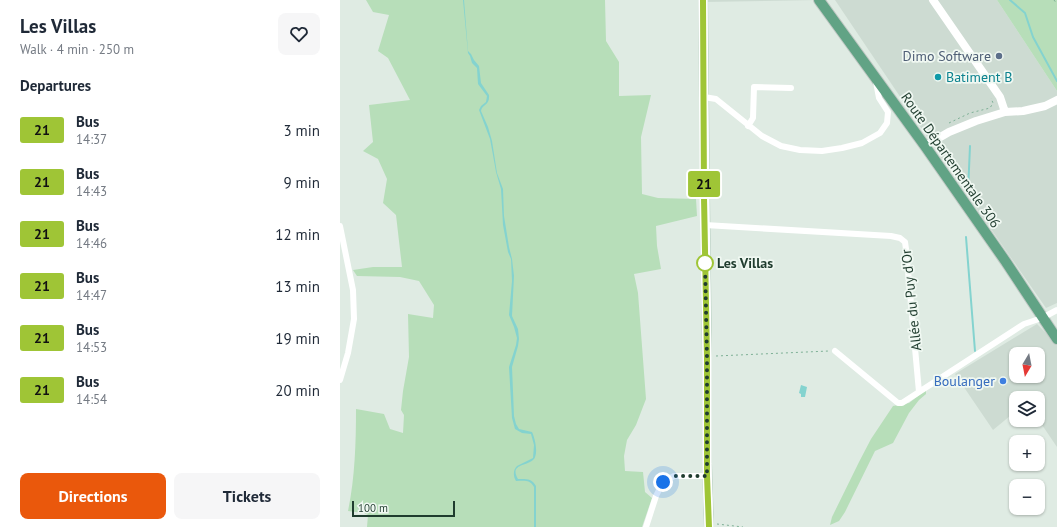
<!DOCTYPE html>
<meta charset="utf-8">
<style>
body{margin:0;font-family:"PT Sans",sans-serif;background:#f6f6f7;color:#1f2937;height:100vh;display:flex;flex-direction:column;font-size:15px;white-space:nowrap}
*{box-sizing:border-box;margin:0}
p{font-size:13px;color:#747a83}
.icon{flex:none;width:22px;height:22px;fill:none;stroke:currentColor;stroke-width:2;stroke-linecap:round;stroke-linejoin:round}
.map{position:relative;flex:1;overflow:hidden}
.panel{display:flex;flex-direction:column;background:#fff;width:340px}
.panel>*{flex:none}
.badge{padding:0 8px;border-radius:3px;font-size:14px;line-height:26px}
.needle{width:26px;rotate:190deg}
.tools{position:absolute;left:669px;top:347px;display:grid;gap:8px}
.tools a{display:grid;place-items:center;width:36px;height:36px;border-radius:8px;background:#fff;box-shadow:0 1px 3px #0004;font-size:20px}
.scale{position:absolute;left:12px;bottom:10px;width:103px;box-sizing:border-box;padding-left:4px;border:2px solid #1f3c2e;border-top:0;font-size:11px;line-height:14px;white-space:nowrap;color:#1f3c2e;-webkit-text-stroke:3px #f0f8f2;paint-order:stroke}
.you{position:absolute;width:20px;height:20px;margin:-10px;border:3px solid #fff;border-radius:50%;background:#1a73e8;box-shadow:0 0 0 6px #1a73e833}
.map>.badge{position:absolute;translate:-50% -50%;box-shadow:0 0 0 2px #fff}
h2{padding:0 20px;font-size:15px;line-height:36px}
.round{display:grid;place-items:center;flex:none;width:42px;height:42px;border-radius:8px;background:#f6f6f7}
.head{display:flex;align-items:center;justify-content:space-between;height:68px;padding:0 20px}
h1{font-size:19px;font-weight:800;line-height:30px}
.action{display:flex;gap:8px;margin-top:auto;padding:8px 20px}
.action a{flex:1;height:46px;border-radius:8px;background:#ea580c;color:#fff;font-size:16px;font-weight:800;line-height:46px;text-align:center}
.action a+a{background:#f6f6f7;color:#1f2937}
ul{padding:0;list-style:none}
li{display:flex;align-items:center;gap:12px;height:52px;padding:0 20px}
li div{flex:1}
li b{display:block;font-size:15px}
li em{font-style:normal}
li .badge{min-width:44px;font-weight:700;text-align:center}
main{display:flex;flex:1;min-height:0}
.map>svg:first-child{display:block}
</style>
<main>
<section class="panel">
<div class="head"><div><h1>Les Villas</h1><p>Walk · 4 min · 250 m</p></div><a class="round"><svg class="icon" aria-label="heart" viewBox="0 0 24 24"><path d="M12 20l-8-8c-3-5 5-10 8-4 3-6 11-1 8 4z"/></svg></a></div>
<h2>Departures</h2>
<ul>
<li><span class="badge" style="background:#9fc536;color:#111">21</span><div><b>Bus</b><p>14:37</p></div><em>3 min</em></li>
<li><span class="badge" style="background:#9fc536;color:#111">21</span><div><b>Bus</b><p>14:43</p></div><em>9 min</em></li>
<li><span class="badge" style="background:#9fc536;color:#111">21</span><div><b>Bus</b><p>14:46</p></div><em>12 min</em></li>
<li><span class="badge" style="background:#9fc536;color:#111">21</span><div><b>Bus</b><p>14:47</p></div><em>13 min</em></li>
<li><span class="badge" style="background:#9fc536;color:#111">21</span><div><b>Bus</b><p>14:53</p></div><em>19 min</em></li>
<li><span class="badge" style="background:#9fc536;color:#111">21</span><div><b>Bus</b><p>14:54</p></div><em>20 min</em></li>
</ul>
<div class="action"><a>Directions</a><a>Tickets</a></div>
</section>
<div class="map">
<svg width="717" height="527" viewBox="0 0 717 527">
<rect width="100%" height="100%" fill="#dfebe3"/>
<path fill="#cddbd2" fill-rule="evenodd" d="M363 0H479L363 2Z
M495 0H657L717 91V303L706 308 600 156Z
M697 324 717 344V447L698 419V398H676V411L653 430 615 374ZM676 354H698V376H676Z"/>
<path fill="#b7deb9" d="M26 0H265L266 41 279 62V96L311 95 301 137 302 194 318 198 356 199 357 216 316 226 317 246 321 269 294 274 298 293 306 399 296 425 287 440 284 456 285 471 303 472 305 492 312 498 302 527H27L28 515 24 513 8 511C15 478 16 443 16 409L44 414 50 429 63 433 64 415 61 410 63 391 69 357 68 314 93 318 94 305 79 281 60 277 17 276 13 270 33 267H62L56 215 43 203 47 179 38 159 23 151 33 142 29 105 70 100 48 58 38 51 49 15 33 12Z
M657 0H717V91Z
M586 390V394L579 400 569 413 553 443 535 451 505 512 499 521 490 525 492 517 519 462 531 439 553 406 569 403Z"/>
<path fill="#84d3cf" d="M123 0H124L128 51 131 54 134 60 139 66 141 83 149 95C150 106 142 104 141 111L148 127 152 141 157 173 163 189 164 216 169 247 172 259 174 276 172 316 178 329 179 339 178 346 172 367 174 416 176 424 179 429 192 432C195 438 199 455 193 460 187 466 169 464 178 479 185 479 192 478 196 486V527H194V487C190 479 183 481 176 481 173 476 173 470 177 466L193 458 194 445 191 434 182 433 175 429 172 418 169 367 176 345 177 338 174 327 169 315 172 281 171 259 168 252 163 225 161 189 156 172 153 155 150 139 139 110 141 106 146 102 147 96 138 84 137 68 132 63 130 56 128 53Z
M461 385 467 387 465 397H461V394L459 393Z"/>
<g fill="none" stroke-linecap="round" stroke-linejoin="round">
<path stroke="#84d3cf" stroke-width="2" d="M670 0 685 13 693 37 717 81
M628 192 630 146
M626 237 635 351"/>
<defs>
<path id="secondary" d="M363 0 365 197 367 357V464L369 527"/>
<path id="primary" d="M479 0 585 146 666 262 717 339"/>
</defs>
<use href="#secondary" stroke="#b2cbbd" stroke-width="10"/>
<use href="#primary" stroke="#c0c8c4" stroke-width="12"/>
<path stroke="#7eb096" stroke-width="1" stroke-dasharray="2 3" stroke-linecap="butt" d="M714 0 717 4
M609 123 630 113 650 108 653 103 651 98
M376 356 489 351
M377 524 403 527"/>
<path stroke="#fff" stroke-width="6" d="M364 97 376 99 422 136 441 146 460 150 482 151 502 148 522 143 540 133 547 123 548 112 539 98 536 82
M408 126 413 118 414 87 451 88
M365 225 551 236 560 238 565 242 566 249 579 392 684 324 702 318 717 310
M0 226 13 290 14 319 8 353 0 380
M495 351 558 403H562L579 392
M306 527 316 496 323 482 334 476H367"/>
<path stroke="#fff" stroke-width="8" d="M593 0 660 97 665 112
M585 146 609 132 636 121 665 112 683 111 705 106 717 100"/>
<use href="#secondary" stroke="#fff" stroke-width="9"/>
<use href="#primary" stroke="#61a385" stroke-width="10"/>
</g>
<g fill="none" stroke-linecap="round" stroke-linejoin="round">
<defs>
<path id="line" d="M363 0 364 197 367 357V476L369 527"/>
</defs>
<use href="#line" stroke="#fff" stroke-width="9"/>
<use href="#line" stroke="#9fc536" stroke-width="6"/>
<path stroke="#1f3c2e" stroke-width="4" stroke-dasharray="0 7.2" d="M323 482 334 476H367V357L365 263"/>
</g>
<circle fill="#5c6f8a" stroke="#f0f8f2" stroke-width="1.5" cx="659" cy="56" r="4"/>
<circle fill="#0f9aa8" stroke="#f0f8f2" stroke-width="1.5" cx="598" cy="77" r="4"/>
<circle fill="#fff" stroke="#9fc536" stroke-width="2" cx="365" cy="263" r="8"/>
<circle fill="#3f7fe0" stroke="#f0f8f2" stroke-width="1.5" cx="663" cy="381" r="4"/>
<g text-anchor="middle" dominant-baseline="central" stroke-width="3.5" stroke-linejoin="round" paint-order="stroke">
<g font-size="14" fill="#4e5e75" stroke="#f0f8f2" text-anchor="end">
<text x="651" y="56">Dimo Software</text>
</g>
<g font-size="14" fill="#0d838f" stroke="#f0f8f2" text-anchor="start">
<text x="606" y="77">Batiment B</text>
</g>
<g font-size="14" fill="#1f3c2e" stroke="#f0f8f2">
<text transform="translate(611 160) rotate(55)">Route Départementale 306</text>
<text transform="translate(571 300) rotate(-96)">Allée du Puy d'Or</text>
</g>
<g font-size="14" font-weight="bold" fill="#1f3c2e" stroke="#f0f8f2" text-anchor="start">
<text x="377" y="263">Les Villas</text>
</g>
<g font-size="14" fill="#366cbe" stroke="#f0f8f2" text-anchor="end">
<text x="655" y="381">Boulanger</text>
</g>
</g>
</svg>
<div class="tools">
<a><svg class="needle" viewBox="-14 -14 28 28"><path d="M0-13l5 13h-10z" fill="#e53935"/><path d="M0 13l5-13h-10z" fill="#747a83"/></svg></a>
<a><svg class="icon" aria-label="layers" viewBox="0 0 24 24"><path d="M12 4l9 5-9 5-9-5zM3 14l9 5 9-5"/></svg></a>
<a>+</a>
<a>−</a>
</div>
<div class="scale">100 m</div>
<div class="you" style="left:323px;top:482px"></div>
<b class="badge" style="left:364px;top:184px;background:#9fc536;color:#111">21</b>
</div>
</main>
